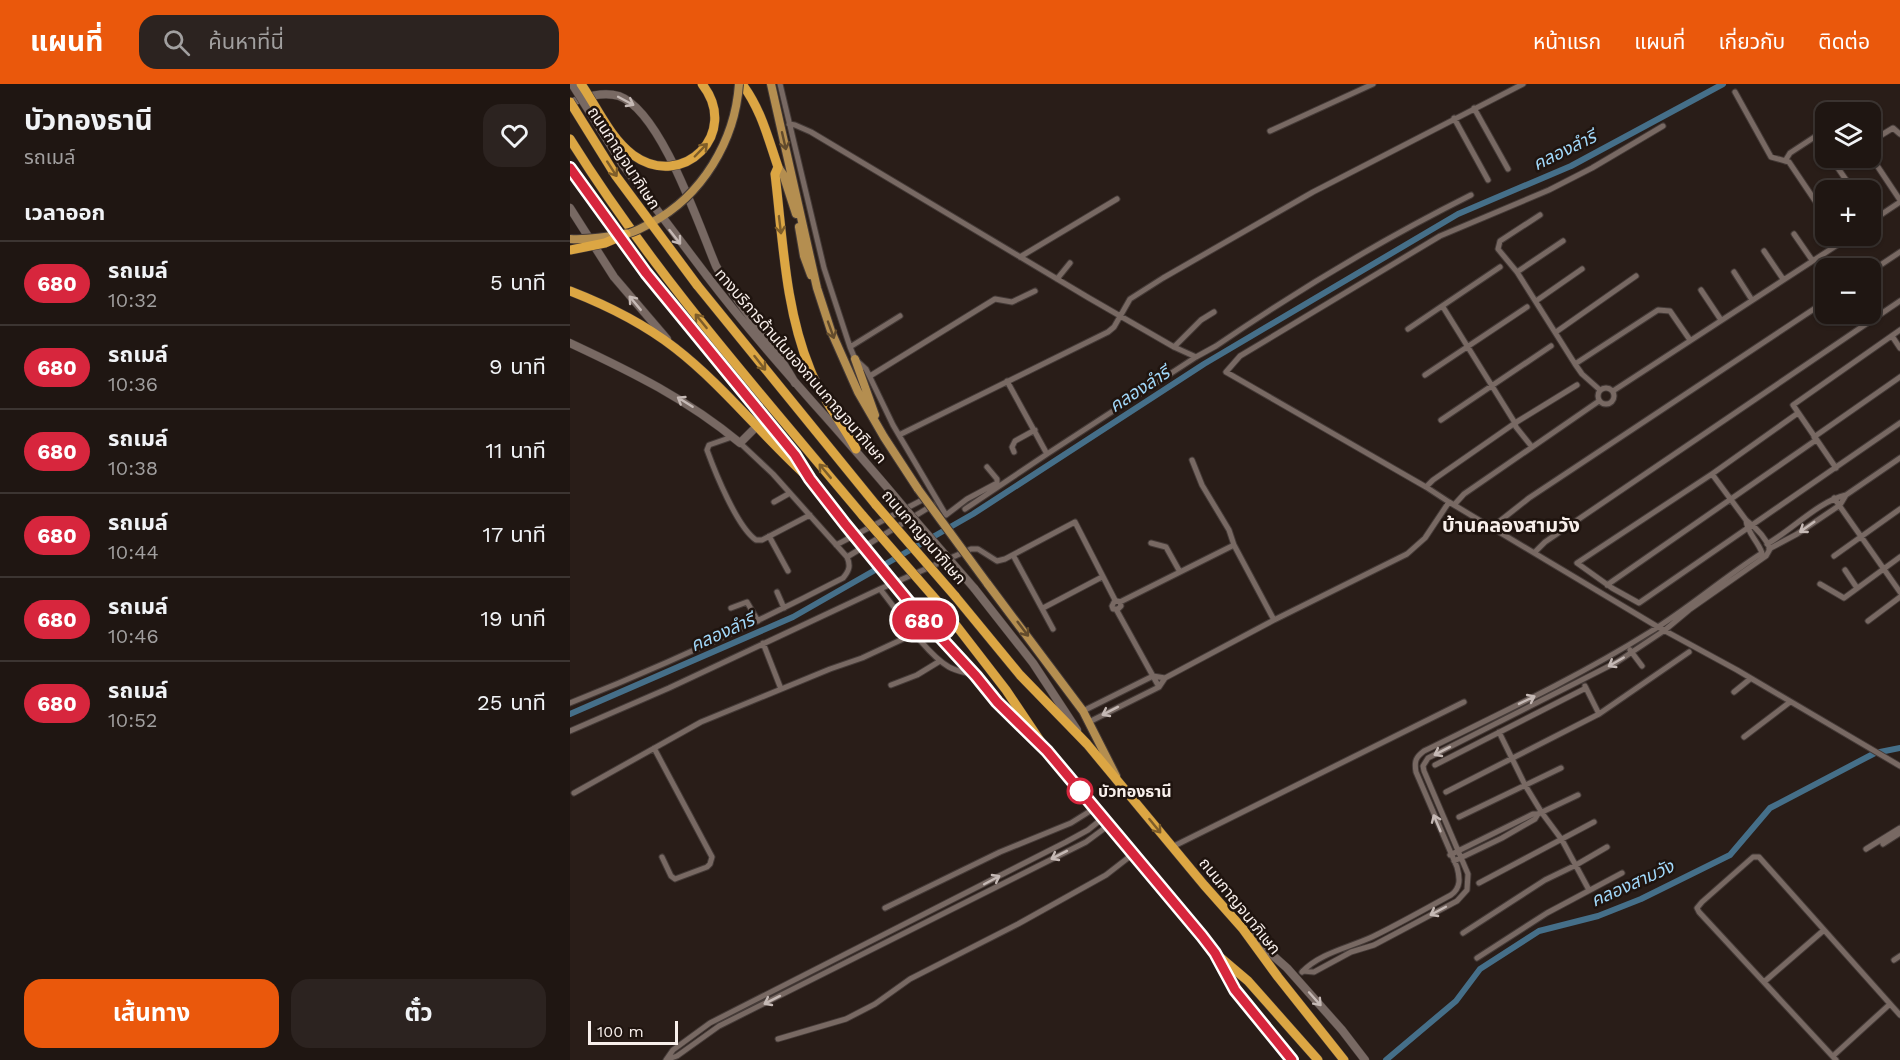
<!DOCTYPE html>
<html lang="th">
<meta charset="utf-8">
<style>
body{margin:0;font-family:"Work Sans","Noto Sans Thai",sans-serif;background:#2c2320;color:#f1f3f6;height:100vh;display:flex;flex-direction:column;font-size:22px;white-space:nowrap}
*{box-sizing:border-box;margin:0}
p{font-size:20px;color:#a19f9f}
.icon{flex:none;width:33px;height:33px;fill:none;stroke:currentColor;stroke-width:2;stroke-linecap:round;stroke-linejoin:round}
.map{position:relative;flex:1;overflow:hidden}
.sheet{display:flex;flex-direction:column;background:#1f1612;width:570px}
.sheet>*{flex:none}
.badge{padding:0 12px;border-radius:20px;font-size:21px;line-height:39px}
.fabs{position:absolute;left:1245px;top:18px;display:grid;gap:12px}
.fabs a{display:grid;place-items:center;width:66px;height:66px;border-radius:12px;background:#1f1612;box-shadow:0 2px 4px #0004,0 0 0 2px #3c3532;font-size:30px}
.scale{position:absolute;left:18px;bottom:15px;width:90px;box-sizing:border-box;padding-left:6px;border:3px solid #f8efeb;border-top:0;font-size:16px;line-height:21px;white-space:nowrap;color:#f8efeb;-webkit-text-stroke:4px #1f140f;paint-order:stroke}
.map>.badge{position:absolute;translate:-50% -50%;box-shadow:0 0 0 3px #fff}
h2{padding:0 24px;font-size:22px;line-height:54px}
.round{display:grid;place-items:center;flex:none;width:63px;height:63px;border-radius:18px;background:#2c2320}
.overview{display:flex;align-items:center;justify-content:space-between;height:102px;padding:0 24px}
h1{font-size:28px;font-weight:700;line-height:45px}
.action{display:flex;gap:12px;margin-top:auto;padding:12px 24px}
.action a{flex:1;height:69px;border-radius:18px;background:#ea580c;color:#fff;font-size:24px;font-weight:700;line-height:69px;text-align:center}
.action a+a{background:#2c2320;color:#f1f3f6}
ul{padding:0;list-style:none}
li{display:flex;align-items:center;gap:18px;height:84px;padding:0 24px;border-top:2px solid #3c3532}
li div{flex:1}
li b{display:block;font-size:22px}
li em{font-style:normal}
li .badge{min-width:66px;font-weight:700;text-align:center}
header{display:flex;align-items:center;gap:36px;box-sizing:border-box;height:84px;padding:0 30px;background:#ea580c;color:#fff}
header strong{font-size:28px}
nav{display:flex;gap:33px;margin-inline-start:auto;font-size:21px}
.search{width:420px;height:54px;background:#2c2320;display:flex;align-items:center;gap:15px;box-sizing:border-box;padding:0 21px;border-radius:18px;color:#a19f9f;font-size:22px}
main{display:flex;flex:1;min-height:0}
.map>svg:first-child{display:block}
</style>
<header>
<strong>แผนที่</strong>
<div class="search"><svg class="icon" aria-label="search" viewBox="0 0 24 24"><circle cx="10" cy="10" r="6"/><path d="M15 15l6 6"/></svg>ค้นหาที่นี่</div>
<nav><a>หน้าแรก</a><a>แผนที่</a><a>เกี่ยวกับ</a><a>ติดต่อ</a></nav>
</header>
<main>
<section class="sheet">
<div class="overview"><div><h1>บัวทองธานี</h1><p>รถเมล์</p></div><a class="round"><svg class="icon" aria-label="heart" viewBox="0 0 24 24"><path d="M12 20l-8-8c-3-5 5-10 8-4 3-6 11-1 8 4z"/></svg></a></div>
<h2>เวลาออก</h2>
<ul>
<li><span class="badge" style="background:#d7263d;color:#fff">680</span><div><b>รถเมล์</b><p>10:32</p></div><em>5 นาที</em></li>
<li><span class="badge" style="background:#d7263d;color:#fff">680</span><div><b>รถเมล์</b><p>10:36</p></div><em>9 นาที</em></li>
<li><span class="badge" style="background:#d7263d;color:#fff">680</span><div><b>รถเมล์</b><p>10:38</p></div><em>11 นาที</em></li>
<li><span class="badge" style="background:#d7263d;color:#fff">680</span><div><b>รถเมล์</b><p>10:44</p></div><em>17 นาที</em></li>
<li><span class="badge" style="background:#d7263d;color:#fff">680</span><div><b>รถเมล์</b><p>10:46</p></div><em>19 นาที</em></li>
<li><span class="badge" style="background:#d7263d;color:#fff">680</span><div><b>รถเมล์</b><p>10:52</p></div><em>25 นาที</em></li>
</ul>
<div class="action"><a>เส้นทาง</a><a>ตั๋ว</a></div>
</section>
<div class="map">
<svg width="1330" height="976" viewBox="0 0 1330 976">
<rect width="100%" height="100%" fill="#291d18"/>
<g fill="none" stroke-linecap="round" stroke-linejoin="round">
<path stroke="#456f89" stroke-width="6" d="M0 630 223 533 403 430 634 280 888 130 1001 82 1153 0
M816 976 886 917 910 885 969 847 1028 832 1071 815 1160 771 1200 724 1305 669 1330 664"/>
<defs>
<path id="street" d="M210 0 254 184 280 263 285 275 296 285 323 341 376 431 397 415 427 399V395L417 383
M1165 8 1201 73 1219 78 1256 133
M904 24 938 85
M884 34 918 96
M219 40 225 41 241 48 519 214 604 263 626 273
M1093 42 1022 84 979 106 870 152 670 272 656 288 856 403 879 418 1088 543 1167 586 1330 682
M700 47 803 0
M1300 58 1323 44 1330 50
M1300 71 1330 116
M1261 74 1283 106
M1215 77 1220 69 1246 52 1256 66
M970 131 930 157 928 165 947 188 1005 280 1012 290 1030 306
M1300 138 1330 118
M1224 150 1242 176
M1194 167 1213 195
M450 173 547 115
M947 188 993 157
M1164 188 1182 216
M1300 188 1330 168
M487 195 500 179
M1131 206 1151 236
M966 217 1012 185
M873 223 945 339 946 343 962 363
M838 245 930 183
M986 248 1066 192
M1322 252 1330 264
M280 263 330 232
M604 263 631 236 644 228
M1005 280 1088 226 1100 227 1120 256
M855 291 957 223
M300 292 425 215 442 218 465 207
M1028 312a8 8 0 1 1 16 0a8 8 0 1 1-16 0Z
M1043 307 1281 152
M1228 329 1142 390 1007 479 1042 504 1069 519 1330 339
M871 336 981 262
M329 351 538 248 544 243 560 215 593 194 743 108 953 0
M162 353 139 361 137 366C145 388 167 443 186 456H192L240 431
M1244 353 1330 293
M444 368 442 363 445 357 465 346
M477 370 626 273 646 262C728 206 813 155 901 111
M622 376 632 401 659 446 664 461
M1266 384 1223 321 1330 246
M856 403 863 396 945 339 1007 301
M1264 414 1330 508
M204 418 220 409
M884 421 894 410 1029 317
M395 425 477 370 437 297
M921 444 959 414 1256 217
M199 452 218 487
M581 459 596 463 610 488
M1197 460C1222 446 1249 417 1276 411
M266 461 356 414
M1199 465 1227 450 1270 421 1276 411 1330 374
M965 468 975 458 1330 217
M443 471 483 545
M1264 472 1330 425
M277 473 363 421
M1275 486 1287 504
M1250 500 1274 514 1330 473
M1037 501 1246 356
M207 508 214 524
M550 518 664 461 704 536
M161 524 177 518 188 537
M473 524 532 493
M546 525 589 603
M1298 537 1330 513
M193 559 211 605
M1060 566 1072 582
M401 590C394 588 386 587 379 583 356 570 327 526 310 505L401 465H408L427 477 435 475 505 438 545 516 550 518 551 522 548 525H543L542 522 545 516
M321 601 347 591 370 577
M1015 602 1029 630
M1164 608 1180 595
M0 619C93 582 184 540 273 494 279 487 281 482 277 473L203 390 170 359
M513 627 583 592 595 594
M519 638 589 603 595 594 704 536 837 470 855 454 879 418
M0 647 99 604 310 505
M929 648 955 701 972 729 992 756 1019 806
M1174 653 1220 618
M84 664 142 773 140 780 137 783 105 795 101 792 92 773
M865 681 1016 604
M876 708 1029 630 1119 568
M4 709 131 638 260 585 292 574 333 555 343 548
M889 733 991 684
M1313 760 1330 749
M602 763 894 618
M1296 765 1330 744
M880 771 963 730H968L1008 711
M884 777 932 754 965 735 968 730
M909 799 1024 738
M315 824 430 768 501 739 525 724
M893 849 975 796 1006 781 1037 763
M907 874 977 829 1052 789
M1324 876 1330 872
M733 887 744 888 781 868 804 861 887 817 897 806 898 790 854 687 853 682 858 674 1047 578 1095 546 1119 526 1196 472 1200 465C1196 454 1185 443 1176 436L1142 390
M732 888C750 869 778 864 802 853 829 840 855 825 881 811 891 804 890 794 887 783L846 688C844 677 846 673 854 667 931 629 1008 593 1080 548 1119 524 1153 494 1192 469 1188 457 1177 449 1176 436
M1194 898 1254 846
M208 955 276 935 305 920 340 895 448 840 536 791 563 770
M1263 972 1320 920
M98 975 107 972 149 942 516 758 539 741
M96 976 103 966 140 939 496 758 518 746 533 734
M1266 976 1129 828 1127 824 1132 818 1183 773H1189L1330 931"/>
<path id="secondary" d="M0 19C15 13 33 7 49 12 91 27 129 142 146 182 169 224 203 258 225 299
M0 84 76 188 225 371 240 395 275 440
M0 124 44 193 97 255
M137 192C198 272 267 343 331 420
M0 259C62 288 117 315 170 359L186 343
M404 504 463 579 507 646
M348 529C389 573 426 619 469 660
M681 852 717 884 772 946 795 976
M646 871 665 906 722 976"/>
<path id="primary" d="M201 0 247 204 261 247 288 308 314 353 348 405
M208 83 213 90 226 130
M229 143 234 172 241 191
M285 275 305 331
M417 499 513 627 546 692"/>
<path id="highway" d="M172 0C191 25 198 54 208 83L205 90C213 156 215 224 240 285 251 314 272 338 286 365
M0 55C84 190 191 310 293 432
M127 201 306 421
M0 207C36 221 74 240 105 264 154 302 193 353 240 395
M385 512 450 591 517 660 634 801 673 845 708 893 774 976
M368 518 436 606 477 667 645 869 678 897 748 976"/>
</defs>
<use href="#street" stroke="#443a37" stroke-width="7"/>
<use href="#secondary" stroke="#443a37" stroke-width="9"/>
<use href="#primary" stroke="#443a37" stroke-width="10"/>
<use href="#highway" stroke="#443a37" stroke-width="10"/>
<use href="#street" stroke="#786963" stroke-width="5"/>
<use href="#secondary" stroke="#786963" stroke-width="8"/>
<use href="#primary" stroke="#b48e50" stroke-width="8"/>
<use href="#highway" stroke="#dca643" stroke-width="9"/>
<defs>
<path id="secondary-bridge" d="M2 0 53 81 137 192
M331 420 404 504
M275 440 348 529"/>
<path id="primary-bridge" d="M0 155C18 156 38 153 55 150 64 149 73 143 81 139 132 112 165 57 169 0
M348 405 417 499"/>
<path id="highway-bridge" d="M11 0C27 23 40 54 63 71 113 107 171 49 132 0
M0 18 46 92 127 201
M0 166 35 159 56 150
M306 421 385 512
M293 432 368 518"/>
</defs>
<use href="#secondary-bridge" stroke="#443a37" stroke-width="9" stroke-linecap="butt"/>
<use href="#primary-bridge" stroke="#443a37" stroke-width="10" stroke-linecap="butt"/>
<use href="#highway-bridge" stroke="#443a37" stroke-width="10" stroke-linecap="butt"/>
<use href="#secondary-bridge" stroke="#786963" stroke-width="8"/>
<use href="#primary-bridge" stroke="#b48e50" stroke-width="8"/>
<use href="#highway-bridge" stroke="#dca643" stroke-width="9"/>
</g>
<defs><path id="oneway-shaft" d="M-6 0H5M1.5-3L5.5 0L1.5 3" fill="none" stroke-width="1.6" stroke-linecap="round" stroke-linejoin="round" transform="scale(1.5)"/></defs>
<g stroke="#c5b9b5">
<use href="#oneway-shaft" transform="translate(56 17) rotate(28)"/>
<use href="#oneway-shaft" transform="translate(105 153) rotate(52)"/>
<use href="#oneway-shaft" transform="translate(65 219) rotate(-130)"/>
<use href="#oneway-shaft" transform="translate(115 318) rotate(-148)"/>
<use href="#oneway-shaft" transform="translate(1237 443) rotate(145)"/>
<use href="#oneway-shaft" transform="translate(1046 578) rotate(150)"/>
<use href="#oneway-shaft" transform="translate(957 616) rotate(-26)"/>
<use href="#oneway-shaft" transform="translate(540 627) rotate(153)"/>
<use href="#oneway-shaft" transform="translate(872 667) rotate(153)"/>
<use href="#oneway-shaft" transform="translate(867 739) rotate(-113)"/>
<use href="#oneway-shaft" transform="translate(489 771) rotate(153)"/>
<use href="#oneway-shaft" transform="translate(422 796) rotate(-28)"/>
<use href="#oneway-shaft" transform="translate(868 827) rotate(152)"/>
<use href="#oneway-shaft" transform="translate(745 915) rotate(48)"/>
<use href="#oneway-shaft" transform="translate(202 916) rotate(153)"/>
</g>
<g stroke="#624b2c">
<use href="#oneway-shaft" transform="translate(214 57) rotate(77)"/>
<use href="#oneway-shaft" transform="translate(261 246) rotate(70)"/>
<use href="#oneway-shaft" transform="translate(453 545) rotate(53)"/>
</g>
<g stroke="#7e5d29">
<use href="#oneway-shaft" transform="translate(131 66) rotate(-46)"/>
<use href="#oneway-shaft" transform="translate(42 85) rotate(57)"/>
<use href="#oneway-shaft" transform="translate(210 141) rotate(83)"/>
<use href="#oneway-shaft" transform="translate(131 237) rotate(-129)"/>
<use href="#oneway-shaft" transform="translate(190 279) rotate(52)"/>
<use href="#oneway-shaft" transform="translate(255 387) rotate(-130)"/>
<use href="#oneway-shaft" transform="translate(585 742) rotate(51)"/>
</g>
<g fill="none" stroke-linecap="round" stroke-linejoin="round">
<defs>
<path id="line" d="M0 84 76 189 225 371 240 395 275 440 348 529 406 592 427 618 477 667 632 852 645 869 665 906 722 976"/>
</defs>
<use href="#line" stroke="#fff" stroke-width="14"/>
<use href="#line" stroke="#d7263d" stroke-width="9"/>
</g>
<circle fill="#fff" stroke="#d7263d" stroke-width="3" cx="510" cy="707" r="12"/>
<g text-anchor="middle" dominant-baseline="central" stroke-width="5" stroke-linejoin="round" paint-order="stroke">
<g font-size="16" fill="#f8efeb" stroke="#1f140f">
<text transform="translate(54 74) rotate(57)">ถนนกาญจนาภิเษก</text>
<text transform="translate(231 282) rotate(49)">ทางบริการด้านในของถนนกาญจนาภิเษก</text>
<text transform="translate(354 453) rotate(49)">ถนนกาญจนาภิเษก</text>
<text transform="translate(670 822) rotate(51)">ถนนกาญจนาภิเษก</text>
</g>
<g font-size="16" font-weight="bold" fill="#f8efeb" stroke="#1f140f" text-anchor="start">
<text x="528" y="707">บัวทองธานี</text>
</g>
<g font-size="18" font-style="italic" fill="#a1d8fa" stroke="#1f140f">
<text transform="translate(994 66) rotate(-26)">คลองลำรี</text>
<text transform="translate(569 305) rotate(-33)">คลองลำรี</text>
<text transform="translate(152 548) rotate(-24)">คลองลำรี</text>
<text transform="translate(1062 799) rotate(-24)">คลองสามวัง</text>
</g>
<g font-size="20" font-weight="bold" fill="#f8efeb" stroke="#1f140f">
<text x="941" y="441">บ้านคลองสามวัง</text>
</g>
</g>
</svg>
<div class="fabs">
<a><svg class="icon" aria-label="layers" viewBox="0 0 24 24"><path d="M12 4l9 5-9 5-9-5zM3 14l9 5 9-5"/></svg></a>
<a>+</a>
<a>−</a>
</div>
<div class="scale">100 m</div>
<b class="badge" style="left:354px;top:536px;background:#d7263d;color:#fff">680</b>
</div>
</main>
